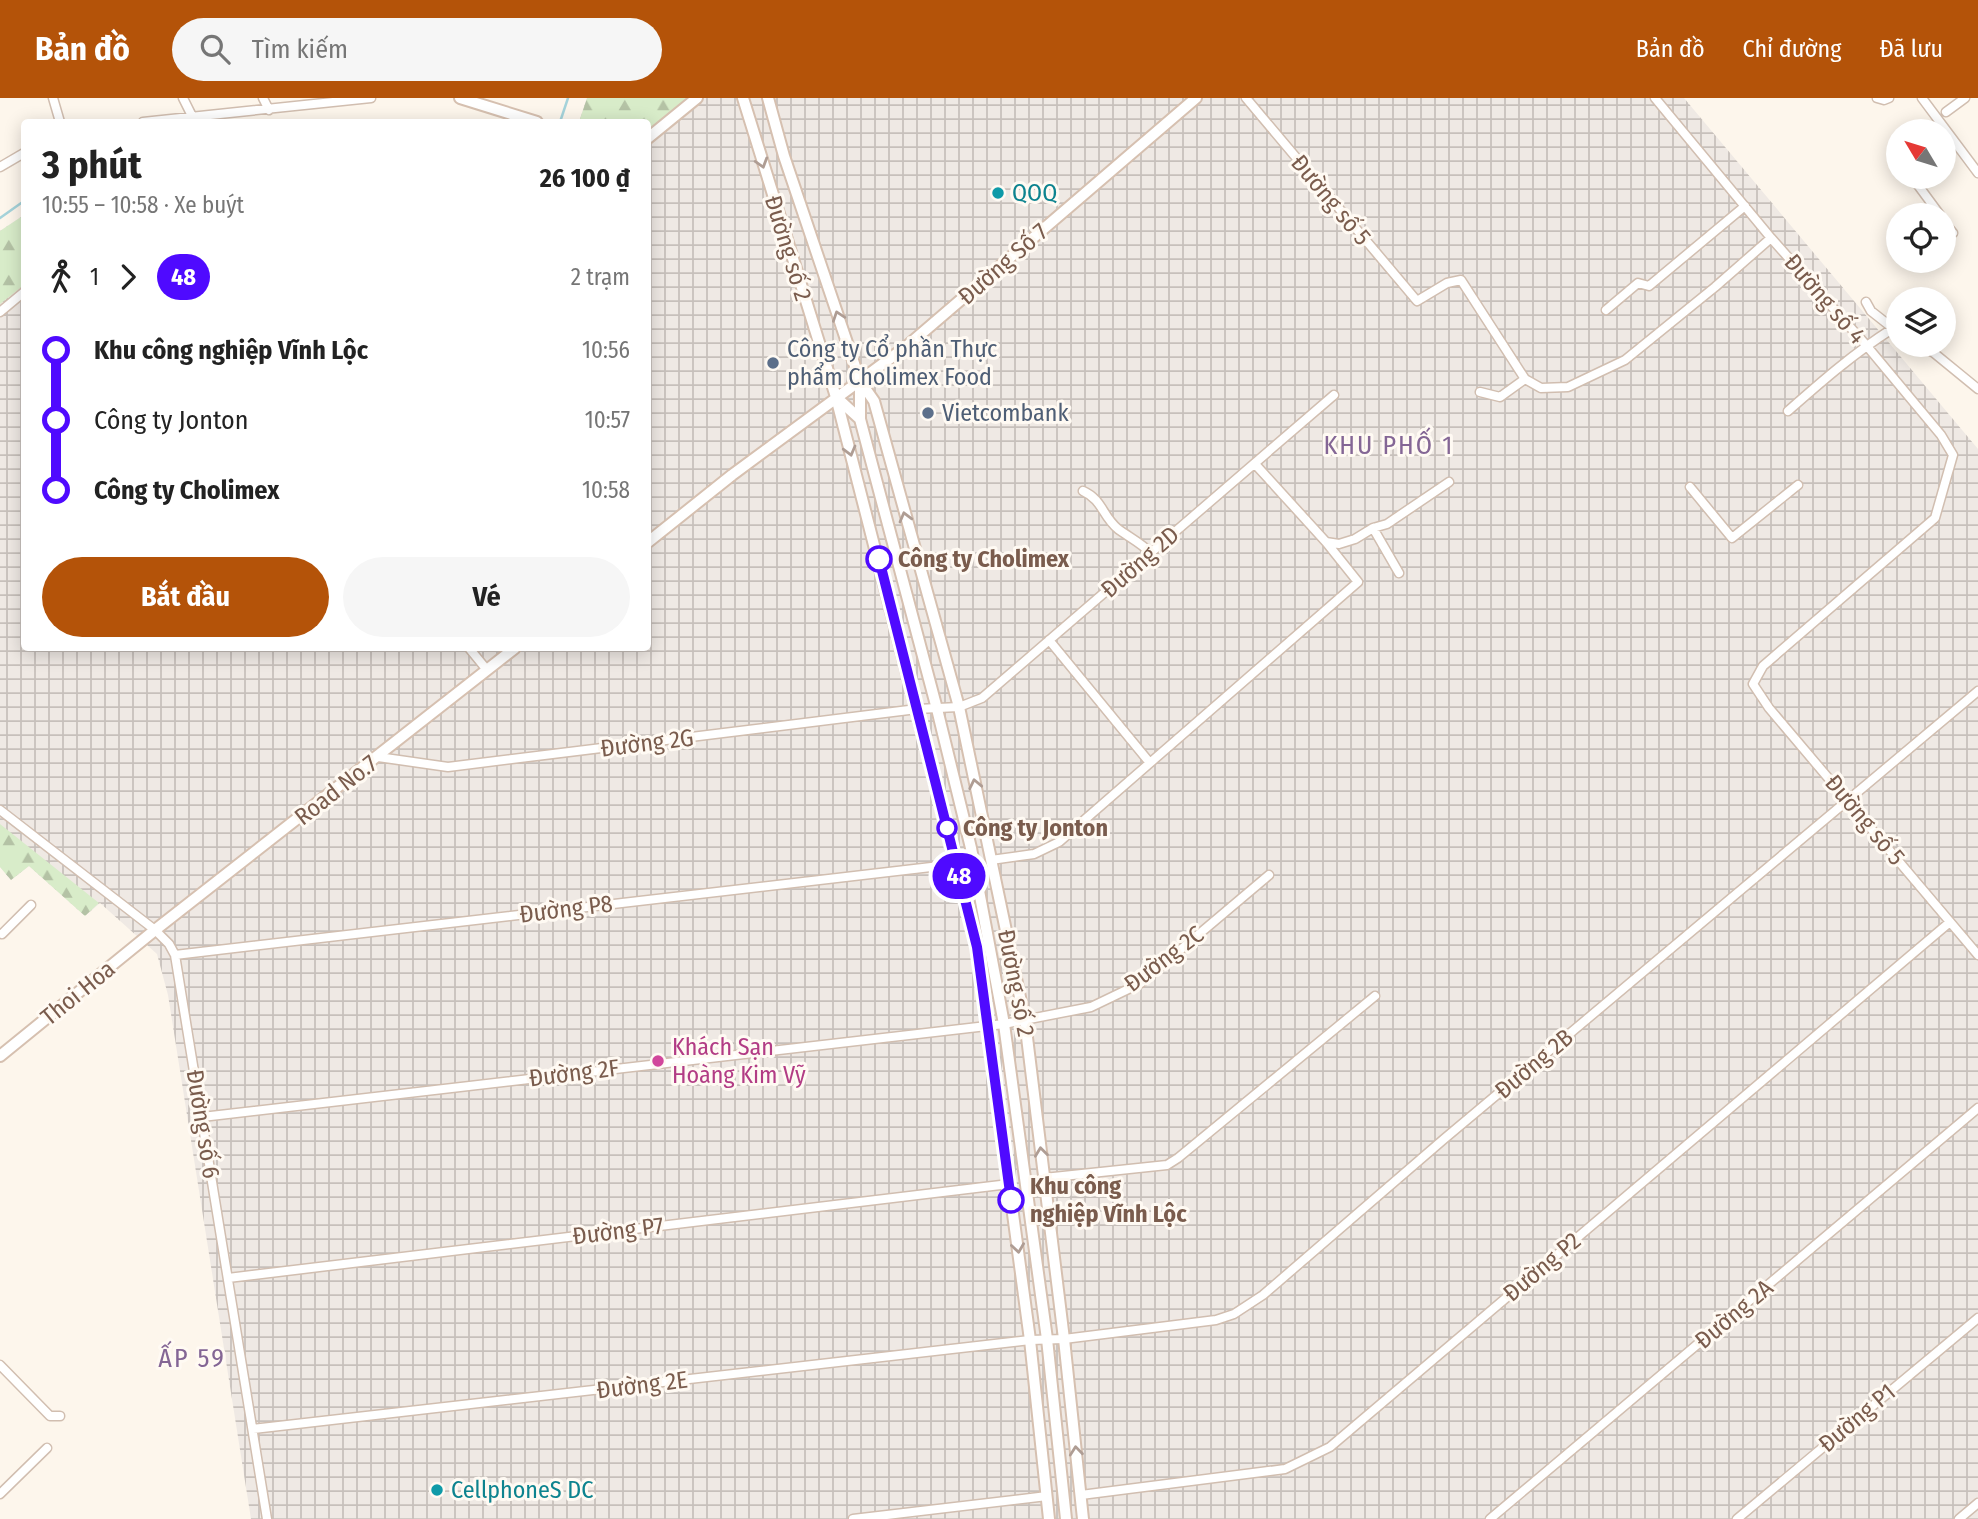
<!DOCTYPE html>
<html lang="vi">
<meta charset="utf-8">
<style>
body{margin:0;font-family:"Fira Sans Condensed",sans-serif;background:#f6f6f6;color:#222;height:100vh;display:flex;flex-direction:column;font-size:26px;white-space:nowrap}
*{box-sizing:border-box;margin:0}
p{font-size:23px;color:#767676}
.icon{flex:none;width:38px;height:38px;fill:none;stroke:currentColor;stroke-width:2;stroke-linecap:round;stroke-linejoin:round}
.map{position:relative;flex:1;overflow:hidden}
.panel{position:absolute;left:21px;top:21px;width:630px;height:532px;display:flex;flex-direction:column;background:#fff;border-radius:7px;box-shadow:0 4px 18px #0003}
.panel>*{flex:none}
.badge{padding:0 14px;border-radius:23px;font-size:24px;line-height:46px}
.needle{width:46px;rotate:308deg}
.buttons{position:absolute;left:1886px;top:21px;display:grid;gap:14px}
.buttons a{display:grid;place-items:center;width:70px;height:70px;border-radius:50%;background:#fff;box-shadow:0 4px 18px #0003;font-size:35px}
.map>.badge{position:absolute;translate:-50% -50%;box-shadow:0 0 0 4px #fff}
.legs{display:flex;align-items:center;gap:10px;height:77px;padding:0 21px;font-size:23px}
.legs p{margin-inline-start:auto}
.summary{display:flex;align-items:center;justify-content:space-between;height:119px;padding:0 21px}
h1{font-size:38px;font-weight:700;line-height:52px}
.button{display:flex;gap:14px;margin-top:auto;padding:14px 21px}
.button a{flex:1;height:80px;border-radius:42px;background:#b45309;color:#fff;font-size:28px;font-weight:700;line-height:80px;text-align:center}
.button a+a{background:#f6f6f6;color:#222}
ul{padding:0 21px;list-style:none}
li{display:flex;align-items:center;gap:24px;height:70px;font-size:26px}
li i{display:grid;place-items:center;width:10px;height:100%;margin:0 9px;background:currentColor}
li i::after{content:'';width:18px;height:18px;margin:-9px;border:5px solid;border-radius:50%;background:#fff}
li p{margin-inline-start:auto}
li:first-child i{background:linear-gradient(#0000 50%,currentColor 0)}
li:last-child i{background:linear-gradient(currentColor 50%,#0000 0)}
header{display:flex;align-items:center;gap:42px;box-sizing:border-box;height:98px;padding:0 35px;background:#b45309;color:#fff}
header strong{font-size:33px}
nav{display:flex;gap:38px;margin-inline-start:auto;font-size:24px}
.search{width:490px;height:63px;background:#f6f6f6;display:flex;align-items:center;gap:18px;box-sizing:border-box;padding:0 24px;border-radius:38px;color:#767676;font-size:26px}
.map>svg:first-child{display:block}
</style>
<header>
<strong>Bản đồ</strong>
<div class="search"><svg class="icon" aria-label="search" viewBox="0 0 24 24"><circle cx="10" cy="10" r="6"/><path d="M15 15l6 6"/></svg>Tìm kiếm</div>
<nav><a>Bản đồ</a><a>Chỉ đường</a><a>Đã lưu</a></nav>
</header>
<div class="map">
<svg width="1978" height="1421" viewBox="0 0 1978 1421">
<defs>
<pattern id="industrial-grid" width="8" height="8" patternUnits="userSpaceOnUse" patternTransform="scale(1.75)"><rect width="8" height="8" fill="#efe9e4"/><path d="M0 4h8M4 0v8" fill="none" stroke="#c7c0bb"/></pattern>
<pattern id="forest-firs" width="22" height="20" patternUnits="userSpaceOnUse" patternTransform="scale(1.75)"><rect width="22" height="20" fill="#d8ecc9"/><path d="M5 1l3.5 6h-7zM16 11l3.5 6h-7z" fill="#b4c2a5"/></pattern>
</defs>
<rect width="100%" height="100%" fill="#fdf6ec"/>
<path fill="url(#industrial-grid)" d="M587 0H1684L1978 351V1421H251L168 897 157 856 100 805 85 818 29 768 11 782 0 769V133L24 117V550H648V24H579Z"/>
<path fill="url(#forest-firs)" d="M587 0H688L648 32V24H579Z
M24 117V187L0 206V133Z
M0 726 99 805 85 818 29 768 11 782 0 769Z"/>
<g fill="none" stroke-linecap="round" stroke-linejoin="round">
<path stroke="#a5d3da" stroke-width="2.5" d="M560 24 568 0
M0 120 24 103"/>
<defs>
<path id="street" d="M53 0 60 24
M183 0 193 20
M263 0 269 12
M1246 0 1417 203 1447 185 1461 182 1525 281 1541 290 1568 289 1625 262 1715 189 1771 140
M1655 0 1771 140 1866 247 1941 337 1953 357 1935 420 1763 568 1753 586 1769 610 1978 857
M1877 0 1884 2 1889 0
M1922 0 1978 75
M1946 14 1965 0
M143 24 371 0
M1895 56 1899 61
M0 69 24 55
M1912 79 1940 117
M1944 124 1953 135
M1866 204 1871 213 1899 235
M1606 212 1638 185 1649 188 1745 108
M0 214 24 194
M1919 247 1934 255 1978 291
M1480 294 1500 299 1525 281
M1788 313C1821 284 1854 255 1892 231
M1255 366 1326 444 1339 446 1355 441 1373 430 1387 426 1449 384
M1690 389 1732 440 1798 387
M1083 393C1103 402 1102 418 1118 431 1129 439 1141 445 1151 455
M1373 430 1399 475
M1049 542 1150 665
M469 550 487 572
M378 659 448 669 917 611 959 609 982 600 1334 297
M0 712 155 832 169 846 175 857 267 1421
M991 762 1034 756 1059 744 1358 484 1326 444
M2 836 31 807
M175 857 974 764
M202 1019 1004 926 1091 909 1141 885 1269 777
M1044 1080 1167 1067 1178 1060 1375 898
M228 1180 1009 1086
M0 1267 50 1318H60
M253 1331 1030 1242 1064 1241 1216 1222 1234 1216 1263 1197 1444 1041 1978 593
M0 1396 47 1350
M1081 1397 1285 1371 1330 1349 1950 824
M853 1421 1047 1398
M1490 1421 1978 1010
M1737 1421 1978 1220
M1959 1421 1978 1405"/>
<path id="secondary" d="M460 0 537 24
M743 0 836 299 977 849 1030 1242 1049 1421
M768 0 784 58 860 283 874 303 959 609 1025 923 1064 1241 1083 1421
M648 40 697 0
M860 283V321L937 611 971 750 1004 926 1047 1241 1066 1421
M836 299 860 321
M648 444 732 377 907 248 1196 0
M0 958 155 832 515 550"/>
</defs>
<use href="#street" stroke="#d1beb0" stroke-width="11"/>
<use href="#secondary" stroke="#d6c0b0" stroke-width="14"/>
<use href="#street" stroke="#fff" stroke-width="8"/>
<use href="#secondary" stroke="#fff" stroke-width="10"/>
</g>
<defs><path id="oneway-chevron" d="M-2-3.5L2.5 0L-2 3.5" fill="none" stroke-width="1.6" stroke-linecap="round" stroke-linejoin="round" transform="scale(1.75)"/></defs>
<g stroke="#af9d94">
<use href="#oneway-chevron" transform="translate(762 65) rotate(73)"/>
<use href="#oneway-chevron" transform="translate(838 218) rotate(-109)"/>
<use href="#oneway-chevron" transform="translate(850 353) rotate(75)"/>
<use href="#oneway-chevron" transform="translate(905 419) rotate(-105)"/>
<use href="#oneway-chevron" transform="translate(975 686) rotate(-102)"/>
<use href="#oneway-chevron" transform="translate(1041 1054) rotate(-97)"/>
<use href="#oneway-chevron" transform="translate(1018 1150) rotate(82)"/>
<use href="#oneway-chevron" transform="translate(1076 1353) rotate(-96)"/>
</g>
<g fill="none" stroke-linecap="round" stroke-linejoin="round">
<defs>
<path id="line-1" d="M879 461 977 849 1011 1102"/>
</defs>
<use href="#line-1" stroke="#fff" stroke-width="16"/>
<use href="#line-1" stroke="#4f0aff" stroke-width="10"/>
</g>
<g fill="#0f9aa8" stroke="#fffaf3" stroke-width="2.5">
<circle cx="998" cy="95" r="7"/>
<circle cx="437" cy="1392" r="7"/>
</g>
<g fill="#5c6f8a" stroke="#fffaf3" stroke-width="2.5">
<circle cx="773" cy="265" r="7"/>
<circle cx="928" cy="315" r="7"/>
</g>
<g fill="#fff" stroke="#4f0aff" stroke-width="3.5">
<circle cx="879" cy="461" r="12"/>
<circle cx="947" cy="730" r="9"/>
<circle cx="1011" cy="1102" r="12"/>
</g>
<circle fill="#d1479c" stroke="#fffaf3" stroke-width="2.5" cx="658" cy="963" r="7"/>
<g text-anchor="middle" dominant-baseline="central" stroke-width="6" stroke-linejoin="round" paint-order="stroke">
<g font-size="24" fill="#0d838f" stroke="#fffaf3" text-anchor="start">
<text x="1012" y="95">QOQ</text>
<text x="451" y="1392">CellphoneS DC</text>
</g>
<g font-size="24" fill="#7a5c4d" stroke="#fffaf3">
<text transform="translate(1331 102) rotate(50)">Đường số 5</text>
<text transform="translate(788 150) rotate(73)">Đường số 2</text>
<text transform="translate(1003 166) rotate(-41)">Đường Số 7</text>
<text transform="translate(1825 201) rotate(49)">Đường số 4</text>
<text transform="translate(1140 464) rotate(-41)">Đường 2D</text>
<text transform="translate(647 645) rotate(-7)">Đường 2G</text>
<text transform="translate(336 692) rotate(-38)">Road No.7</text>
<text transform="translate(1865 722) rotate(50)">Đường số 5</text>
<text transform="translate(566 811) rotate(-7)">Đường P8</text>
<text transform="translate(1164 861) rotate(-37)">Đường 2C</text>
<text transform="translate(1016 885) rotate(79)">Đường số 2</text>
<text transform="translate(78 895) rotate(-39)">Thoi Hoa</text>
<text transform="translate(1534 966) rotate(-40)">Đường 2B</text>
<text transform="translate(574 975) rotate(-7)">Đường 2F</text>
<text transform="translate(203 1026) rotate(81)">Đường số 6</text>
<text transform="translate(618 1133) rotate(-7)">Đường P7</text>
<text transform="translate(1542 1169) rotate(-40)">Đường P2</text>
<text transform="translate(1734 1216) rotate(-40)">Đường 2A</text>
<text transform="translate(642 1287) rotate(-7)">Đường 2E</text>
<text transform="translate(1857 1320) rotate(-40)">Đường P1</text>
</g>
<g font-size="24" fill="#4e5e75" stroke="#fffaf3" text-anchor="start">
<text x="787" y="251">Công ty Cổ phần Thực<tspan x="787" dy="28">phẩm Cholimex Food</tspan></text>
<text x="942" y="315">Vietcombank</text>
</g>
<g font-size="24" font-weight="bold" fill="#7a5c4d" stroke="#fffaf3" text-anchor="start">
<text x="898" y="461">Công ty Cholimex</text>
<text x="963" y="730">Công ty Jonton</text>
<text x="1030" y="1088">Khu công<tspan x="1030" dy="28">nghiệp Vĩnh Lộc</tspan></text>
</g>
<g font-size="24" fill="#b23c85" stroke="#fffaf3" text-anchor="start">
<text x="672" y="949">Khách Sạn<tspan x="672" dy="28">Hoàng Kim Vỹ</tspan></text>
</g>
<g font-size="26" letter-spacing="2" fill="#846695" stroke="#fffaf3">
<text x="1389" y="347">KHU PHỐ 1</text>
<text x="192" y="1260">ẤP 59</text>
</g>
</g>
</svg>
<div class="buttons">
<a><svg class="needle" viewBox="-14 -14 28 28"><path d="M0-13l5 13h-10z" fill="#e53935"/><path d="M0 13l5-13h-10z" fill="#767676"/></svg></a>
<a><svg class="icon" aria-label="locate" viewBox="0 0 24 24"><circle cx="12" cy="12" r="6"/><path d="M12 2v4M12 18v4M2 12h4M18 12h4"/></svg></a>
<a><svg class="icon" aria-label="layers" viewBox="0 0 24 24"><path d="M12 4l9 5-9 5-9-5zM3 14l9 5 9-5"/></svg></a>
</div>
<b class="badge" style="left:959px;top:778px;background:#4f0aff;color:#fff">48</b>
<section class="panel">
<div class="summary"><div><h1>3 phút</h1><p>10:55 – 10:58 · Xe buýt</p></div><b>26 100 ₫</b></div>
<div class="legs"><svg class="icon" aria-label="walk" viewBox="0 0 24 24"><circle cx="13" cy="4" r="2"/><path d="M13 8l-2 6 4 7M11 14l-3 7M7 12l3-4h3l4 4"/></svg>1<svg class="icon" aria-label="forward" viewBox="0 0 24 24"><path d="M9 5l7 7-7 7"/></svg><b class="badge" style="background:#4f0aff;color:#fff">48</b><p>2 trạm</p></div>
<ul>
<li><i style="color:#4f0aff"></i><b>Khu công nghiệp Vĩnh Lộc</b><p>10:56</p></li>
<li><i style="color:#4f0aff"></i><span>Công ty Jonton</span><p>10:57</p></li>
<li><i style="color:#4f0aff"></i><b>Công ty Cholimex</b><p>10:58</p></li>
</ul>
<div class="button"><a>Bắt đầu</a><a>Vé</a></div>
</section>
</div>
